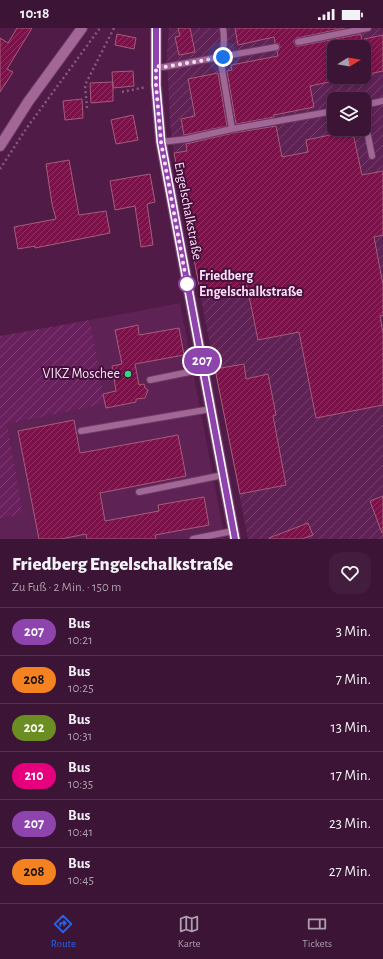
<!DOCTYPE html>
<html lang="de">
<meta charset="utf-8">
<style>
body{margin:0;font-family:"Alegreya Sans",sans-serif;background:#431d3d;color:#f1f3f6;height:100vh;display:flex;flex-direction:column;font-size:15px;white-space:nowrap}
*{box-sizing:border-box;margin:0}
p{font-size:13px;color:#ac9ead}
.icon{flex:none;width:22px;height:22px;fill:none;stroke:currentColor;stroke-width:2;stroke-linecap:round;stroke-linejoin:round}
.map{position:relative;height:511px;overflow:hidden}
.details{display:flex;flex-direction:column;background:#3c1435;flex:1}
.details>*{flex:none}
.badge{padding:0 8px;border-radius:13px;font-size:14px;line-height:26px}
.needle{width:26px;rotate:79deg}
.fabs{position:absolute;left:327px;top:12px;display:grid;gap:8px}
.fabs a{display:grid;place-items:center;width:44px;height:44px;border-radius:8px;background:#3c1435;box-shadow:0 2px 6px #0003,0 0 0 1px #553350;font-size:20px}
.you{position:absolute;width:20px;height:20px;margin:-10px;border:3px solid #fff;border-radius:50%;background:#1a73e8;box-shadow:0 0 0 6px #1a73e833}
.map>.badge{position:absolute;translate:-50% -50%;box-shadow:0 0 0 2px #fff}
.round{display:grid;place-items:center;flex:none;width:42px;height:42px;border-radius:12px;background:#431d3d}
.overview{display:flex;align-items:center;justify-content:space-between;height:68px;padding:0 12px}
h1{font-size:19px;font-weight:800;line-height:30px}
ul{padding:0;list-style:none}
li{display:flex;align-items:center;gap:12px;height:48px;padding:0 12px;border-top:1px solid #553350}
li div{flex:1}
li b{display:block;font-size:15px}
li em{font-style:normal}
li .badge{min-width:44px;font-weight:700;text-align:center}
.status{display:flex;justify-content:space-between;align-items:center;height:28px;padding:0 20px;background:#3c1435;direction:ltr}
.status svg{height:11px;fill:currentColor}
.tabs{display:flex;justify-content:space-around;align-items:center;height:56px;border-top:1px solid #553350;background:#3c1435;font-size:11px;color:#ac9ead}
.tabs a{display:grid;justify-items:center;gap:2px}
.tabs .active{color:#2563eb}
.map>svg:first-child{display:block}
</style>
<div class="status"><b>10:18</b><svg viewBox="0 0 49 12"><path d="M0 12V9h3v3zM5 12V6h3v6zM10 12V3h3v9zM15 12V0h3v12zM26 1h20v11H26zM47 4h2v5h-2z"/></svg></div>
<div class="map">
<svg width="383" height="511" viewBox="0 0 383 511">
<defs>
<pattern id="industrial-furrows" width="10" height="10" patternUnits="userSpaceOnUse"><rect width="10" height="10" fill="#5e2254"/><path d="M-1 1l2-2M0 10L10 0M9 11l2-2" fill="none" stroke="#76426d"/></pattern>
<pattern id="garden-furrows" width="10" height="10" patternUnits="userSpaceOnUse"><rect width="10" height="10" fill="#68215c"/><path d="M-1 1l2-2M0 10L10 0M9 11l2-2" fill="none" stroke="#7e4174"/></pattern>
<pattern id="building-hatch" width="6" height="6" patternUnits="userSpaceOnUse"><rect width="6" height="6" fill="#7b1149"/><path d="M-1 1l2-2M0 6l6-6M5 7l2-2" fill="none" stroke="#8f3364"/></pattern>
</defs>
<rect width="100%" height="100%" fill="#501b47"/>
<path fill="#5e2254" d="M180 275 225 511H0V491L22 486 7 396 105 376 90 292Z"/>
<path fill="url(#industrial-furrows)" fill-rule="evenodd" d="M169 0H383V511H248L196 245 174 125 170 95 168 52 167 24ZM334 19H364V49H334ZM334 71H364V101H334Z"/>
<path fill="url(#garden-furrows)" d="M90 292 105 376 7 396 23 486 0 491V308Z"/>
<path fill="url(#building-hatch)" stroke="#a45d7a" d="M17 0H32L7 41 13 44 0 64V10L8 15Z
M178 0H190L195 24 179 27 175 9 180 8Z
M235 0H345L297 10 294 12V15L296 18H299L361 6 362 19H334V53L310 58 314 79 274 87V89L236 96 227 43 232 42 231 37 278 28 277 23 279 22 280 19 279 16 275 15 274 9 238 17Z
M117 6 136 10 134 21 115 17Z
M383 7V43L364 47V11Z
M133 43 134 58 113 60 112 44Z
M218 45 227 98 184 107 181 91 195 88 188 51Z
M113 54V73L91 75 90 55Z
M82 71 83 90 65 92 63 73Z
M133 87 138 112 116 116 111 92Z
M276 98 282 129 308 124 306 112 330 107 328 101H352L362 147 383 143V207L374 209 383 257V287L380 288 383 306V377L316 390 299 304 258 312 247 258 201 268 174 125 187 123 186 116 233 105Z
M69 132 79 187 106 183 110 205 35 220V218L18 221 14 199 56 191 52 176 46 136Z
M150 146 155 174 147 176 153 217 141 219 135 178 115 182 110 153Z
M138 297 139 307 179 300 184 327 135 336 139 357 144 356 145 360 148 362 145 370 136 371V374L106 380 103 366 116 363 112 338 122 336 115 302Z
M244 336 246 351 268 346 276 387 273 388 286 457 240 466 215 341Z
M74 392 80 425 178 407 186 448 100 465 105 493 159 483 158 477 204 469 209 497 155 507 156 511H87L86 506 61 511H39L18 403Z
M383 468V505H382L370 473Z
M308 495 313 507 302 511H269V510Z"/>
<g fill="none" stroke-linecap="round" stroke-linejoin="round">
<defs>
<path id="lane" d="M223 0C225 13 224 23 221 35L232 101
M298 14 368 0
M156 39H164L276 19
M364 77 383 73
M364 88 372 128
M161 114 187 111 232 101 334 83
M150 352 204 341
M81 403 211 381
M139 464 223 447
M193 511 233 503"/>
<path id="street" d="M156 0V57L161 114 235 511"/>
<path id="secondary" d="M0 118 28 74 82 0"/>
</defs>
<use href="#lane" stroke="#683a61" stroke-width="8"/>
<use href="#street" stroke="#683a61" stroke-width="12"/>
<use href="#secondary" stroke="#683a61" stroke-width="12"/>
<path stroke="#86597e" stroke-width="2.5" stroke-dasharray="2 3" stroke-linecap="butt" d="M122 64 146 59
M87 80 85 57 114 0
M0 141 26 101 100 0"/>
<use href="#lane" stroke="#a26796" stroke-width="6"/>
<use href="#street" stroke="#a26796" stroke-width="10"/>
<use href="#secondary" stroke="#a26796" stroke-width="10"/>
</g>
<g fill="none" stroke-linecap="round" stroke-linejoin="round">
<defs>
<path id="line" d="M156 0V57L161 114 235 511"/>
</defs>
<use href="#line" stroke="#fff" stroke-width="9"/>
<use href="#line" stroke="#8e44ad" stroke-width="6"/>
<path stroke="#fde1f6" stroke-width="4" stroke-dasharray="0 7.2" d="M187 256 161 114 156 57V38L164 39 223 29"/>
</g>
<circle fill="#fff" stroke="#8e44ad" stroke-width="2" cx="187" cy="256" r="8"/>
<circle fill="#32d882" stroke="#44103c" stroke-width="1.5" cx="128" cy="346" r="4"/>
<g text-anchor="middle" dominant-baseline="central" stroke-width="4" stroke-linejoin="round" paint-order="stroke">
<g font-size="14" fill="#fde1f6" stroke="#44103c">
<text transform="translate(188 183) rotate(79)">Engelschalkstraße</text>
</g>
<g font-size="14" font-weight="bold" fill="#fde1f6" stroke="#44103c" text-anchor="start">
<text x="199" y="248">Friedberg<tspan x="199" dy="16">Engelschalkstraße</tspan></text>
</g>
<g font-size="14" fill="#fde1f6" stroke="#44103c" text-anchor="end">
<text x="120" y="346">VIKZ Moschee</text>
</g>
</g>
</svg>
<div class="fabs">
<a><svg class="needle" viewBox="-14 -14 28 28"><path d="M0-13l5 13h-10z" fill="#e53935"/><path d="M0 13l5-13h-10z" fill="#ac9ead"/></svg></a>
<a><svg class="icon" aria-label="layers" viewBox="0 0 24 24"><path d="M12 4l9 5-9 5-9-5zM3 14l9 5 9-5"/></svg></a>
</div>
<div class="you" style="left:223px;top:29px"></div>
<b class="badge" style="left:202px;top:333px;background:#8e44ad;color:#fff">207</b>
</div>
<section class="details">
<div class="overview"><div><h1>Friedberg Engelschalkstraße</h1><p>Zu Fuß · 2 Min. · 150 m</p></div><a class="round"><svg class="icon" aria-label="heart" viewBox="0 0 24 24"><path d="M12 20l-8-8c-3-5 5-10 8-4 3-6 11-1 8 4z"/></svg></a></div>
<ul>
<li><span class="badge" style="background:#8e44ad;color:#fff">207</span><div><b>Bus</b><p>10:21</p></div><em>3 Min.</em></li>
<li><span class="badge" style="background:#f58220;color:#111">208</span><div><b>Bus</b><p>10:25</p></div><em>7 Min.</em></li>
<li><span class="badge" style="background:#6b8e23;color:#fff">202</span><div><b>Bus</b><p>10:31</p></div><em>13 Min.</em></li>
<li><span class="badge" style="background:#e6007e;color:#fff">210</span><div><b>Bus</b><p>10:35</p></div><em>17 Min.</em></li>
<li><span class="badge" style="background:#8e44ad;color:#fff">207</span><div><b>Bus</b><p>10:41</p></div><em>23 Min.</em></li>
<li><span class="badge" style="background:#f58220;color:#111">208</span><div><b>Bus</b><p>10:45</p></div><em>27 Min.</em></li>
</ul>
</section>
<nav class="tabs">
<a class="active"><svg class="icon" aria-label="directions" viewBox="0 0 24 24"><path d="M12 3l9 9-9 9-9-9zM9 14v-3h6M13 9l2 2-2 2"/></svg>Route</a>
<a><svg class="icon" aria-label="map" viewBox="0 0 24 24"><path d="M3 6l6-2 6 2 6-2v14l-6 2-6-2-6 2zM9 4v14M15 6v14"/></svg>Karte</a>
<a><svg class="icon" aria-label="tickets" viewBox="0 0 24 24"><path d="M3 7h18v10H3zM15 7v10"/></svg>Tickets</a>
</nav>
